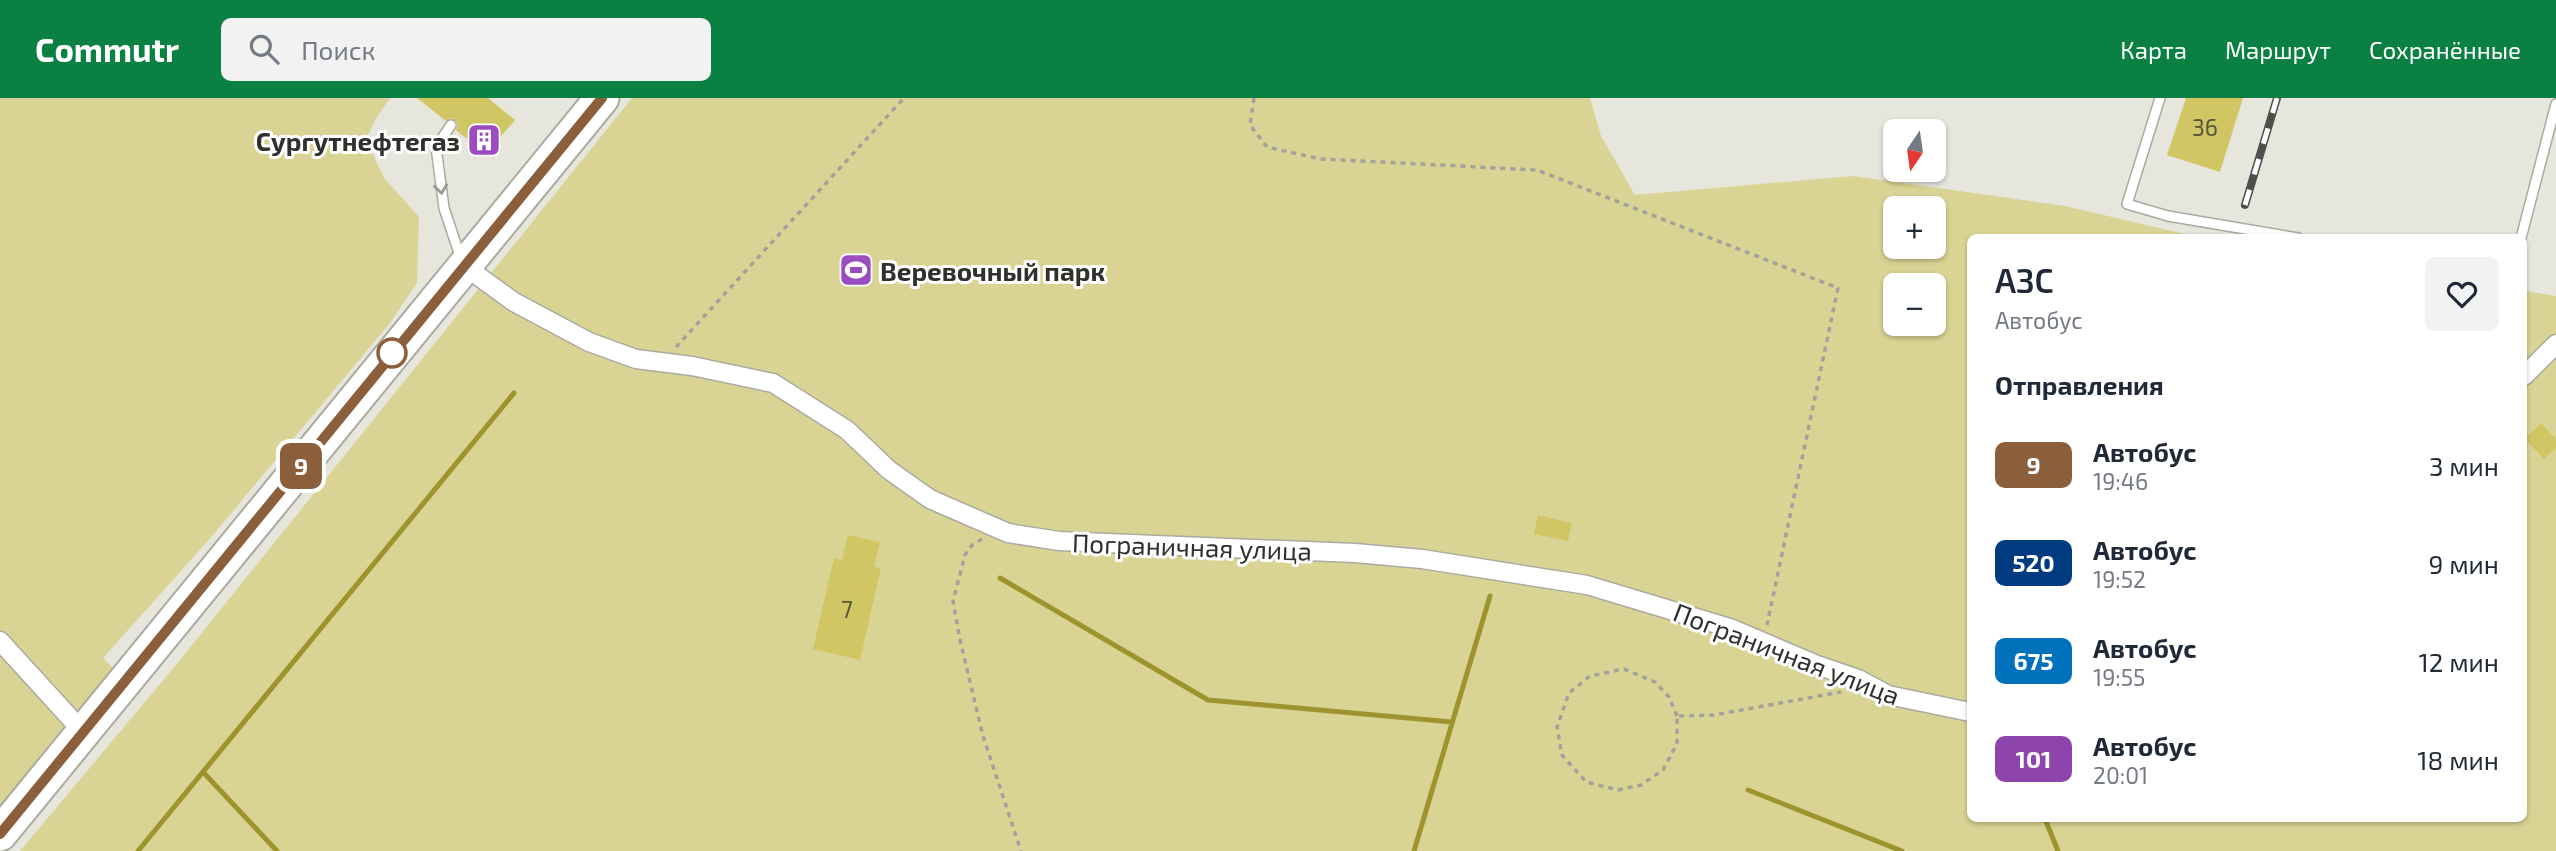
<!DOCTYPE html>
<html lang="ru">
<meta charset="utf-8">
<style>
body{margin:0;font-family:"Exo 2",sans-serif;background:#f2f2f3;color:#1f2937;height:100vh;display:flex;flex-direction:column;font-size:26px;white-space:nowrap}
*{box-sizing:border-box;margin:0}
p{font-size:23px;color:#747a83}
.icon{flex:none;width:38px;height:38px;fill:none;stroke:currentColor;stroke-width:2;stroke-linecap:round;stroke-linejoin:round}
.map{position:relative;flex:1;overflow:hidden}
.drawer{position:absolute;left:1967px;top:136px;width:560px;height:588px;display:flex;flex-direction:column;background:#fff;border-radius:10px;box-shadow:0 2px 5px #0004}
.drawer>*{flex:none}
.badge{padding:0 14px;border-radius:10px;font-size:24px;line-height:46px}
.needle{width:46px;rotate:193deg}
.buttons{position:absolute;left:1883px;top:21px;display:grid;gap:14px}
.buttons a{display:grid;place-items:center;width:63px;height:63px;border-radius:10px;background:#fff;box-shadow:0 2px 5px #0004;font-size:35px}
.map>.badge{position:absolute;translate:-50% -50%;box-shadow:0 0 0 4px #fff}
h2{padding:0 28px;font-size:26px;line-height:63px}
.round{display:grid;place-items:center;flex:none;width:74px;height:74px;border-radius:10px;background:#f2f2f3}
.overview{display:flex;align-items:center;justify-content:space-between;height:119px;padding:0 28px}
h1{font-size:33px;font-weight:600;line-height:52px}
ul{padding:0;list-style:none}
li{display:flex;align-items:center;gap:21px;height:98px;padding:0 28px}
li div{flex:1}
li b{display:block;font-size:26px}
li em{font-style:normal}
li .badge{min-width:77px;font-weight:700;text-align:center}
header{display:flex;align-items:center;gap:42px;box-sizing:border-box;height:98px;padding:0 35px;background:#0b8043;color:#fff}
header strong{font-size:33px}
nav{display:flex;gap:38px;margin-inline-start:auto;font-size:24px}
.search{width:490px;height:63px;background:#f2f2f3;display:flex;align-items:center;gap:18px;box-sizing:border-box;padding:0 24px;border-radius:10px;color:#747a83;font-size:26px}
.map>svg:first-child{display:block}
</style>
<header>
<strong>Commutr</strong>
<div class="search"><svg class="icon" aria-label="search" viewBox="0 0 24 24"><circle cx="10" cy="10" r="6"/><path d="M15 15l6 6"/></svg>Поиск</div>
<nav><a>Карта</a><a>Маршрут</a><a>Сохранённые</a></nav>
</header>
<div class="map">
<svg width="2556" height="753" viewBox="0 0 2556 753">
<rect width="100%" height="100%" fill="#e6e6dd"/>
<path fill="#dad494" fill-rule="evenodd" d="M0 0H390L375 22 366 42 384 80 419 119 417 185 390 225 207 444 103 560 113 570 0 710Z
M632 0H1590L1601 38 1635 97 1853 78 2065 108 2202 140H1970V721H2524V193L2556 198V753H20L180 562ZM1895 110H1934V149H1895ZM1895 187H1934V226H1895Z"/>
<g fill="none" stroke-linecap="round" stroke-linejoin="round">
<path stroke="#9e942d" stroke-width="5" d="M1000 480 1208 602 1452 624
M203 674 277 753
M1748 692 1902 753
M2045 721 2058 753
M138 753 514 295
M1414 753 1490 498"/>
</g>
<path fill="#d0c664" d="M417 0H488L515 22 486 56 456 32 458 27 455 22 451 20 446 23Z
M2186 0H2243L2220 74 2167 57Z
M2541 325 2556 341V350L2544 361 2525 341Z
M1538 417 1572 425 1568 443 1534 436Z
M848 437 880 444 874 469 881 470 860 562 813 551 834 460 842 462Z"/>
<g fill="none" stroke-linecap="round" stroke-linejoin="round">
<defs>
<path id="lane" d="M2160 0 2127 106 2168 118 2298 140
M451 27 436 49 444 110 461 161
M2521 140 2556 6"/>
<path id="street" d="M463 167 514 204 589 244 636 261 692 268 773 285 847 332 889 372 930 401 1008 435 1059 443 1355 455 1422 461 1587 487 1730 530 1817 567 1858 581 1888 597 1970 614
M2524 278 2556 246
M0 543 83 634"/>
<path id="highway" d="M0 736 602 0"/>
</defs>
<use href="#lane" stroke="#aaaaa1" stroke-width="12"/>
<use href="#street" stroke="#aaaaa1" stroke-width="21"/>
<use href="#highway" stroke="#aaaaa1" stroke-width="37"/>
<path stroke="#a2a29b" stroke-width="3.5" stroke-dasharray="5 5" stroke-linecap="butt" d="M1254 0 1250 27 1267 49 1320 61 1537 72 1838 190 1767 527
M676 249 904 0
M982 441 972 447 965 457 953 503 960 542 983 638 1021 753
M1677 618 1669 599 1655 584 1624 571 1590 578 1569 595 1557 629 1562 657 1586 684 1618 692 1641 687 1663 672 1677 646V618L1714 617 1841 594"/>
<use href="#lane" stroke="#fff" stroke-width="9"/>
<use href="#street" stroke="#fff" stroke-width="18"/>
<use href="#highway" stroke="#fff" stroke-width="33"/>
<defs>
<path id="rail" d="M2245 107 2277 0"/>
</defs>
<use href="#rail" stroke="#4e4e4a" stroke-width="8"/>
<use href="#rail" stroke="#fff" stroke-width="5" stroke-dasharray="16" stroke-linecap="butt"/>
</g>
<defs><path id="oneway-chevron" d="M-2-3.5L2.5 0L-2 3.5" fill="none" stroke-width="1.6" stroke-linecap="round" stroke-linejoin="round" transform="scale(1.75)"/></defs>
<use stroke="#989896" href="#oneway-chevron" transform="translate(441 91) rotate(83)"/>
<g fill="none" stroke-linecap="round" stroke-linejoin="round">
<defs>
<path id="line" d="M0 736 602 0"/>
</defs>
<use href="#line" stroke="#fff" stroke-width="16"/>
<use href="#line" stroke="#8b5e3c" stroke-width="10"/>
</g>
<defs>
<symbol id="building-square" viewBox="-11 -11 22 22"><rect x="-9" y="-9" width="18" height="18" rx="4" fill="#9b4dbf" stroke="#fff"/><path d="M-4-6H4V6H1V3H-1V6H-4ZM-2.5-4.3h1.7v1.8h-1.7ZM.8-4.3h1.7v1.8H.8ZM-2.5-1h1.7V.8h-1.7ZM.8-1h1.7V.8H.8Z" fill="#fff"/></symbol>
<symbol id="stadium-square" viewBox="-11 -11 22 22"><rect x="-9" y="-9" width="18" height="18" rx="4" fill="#9b4dbf" stroke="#fff"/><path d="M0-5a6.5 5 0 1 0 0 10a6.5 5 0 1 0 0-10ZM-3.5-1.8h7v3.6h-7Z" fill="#fff"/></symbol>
</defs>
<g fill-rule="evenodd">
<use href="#building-square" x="465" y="23" width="38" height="38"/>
<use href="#stadium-square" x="837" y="153" width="38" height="38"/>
</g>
<circle fill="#fff" stroke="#8b5e3c" stroke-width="3.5" cx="392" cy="255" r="14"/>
<g text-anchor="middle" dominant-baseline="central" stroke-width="6" stroke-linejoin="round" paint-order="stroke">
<g font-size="23" fill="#58563b">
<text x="2205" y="29">36</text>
<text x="847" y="511">7</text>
</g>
<g font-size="26" font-weight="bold" fill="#30302d" stroke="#fff" text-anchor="end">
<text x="460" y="42">Сургутнефтегаз</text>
<text x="880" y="172" text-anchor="start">Веревочный парк</text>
</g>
<g font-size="26" fill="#30302d" stroke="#fff">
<text transform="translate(1192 448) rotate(2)">Пограничная улица</text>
<text transform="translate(1787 555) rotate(21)">Пограничная улица</text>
</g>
</g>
</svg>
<div class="buttons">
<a><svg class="needle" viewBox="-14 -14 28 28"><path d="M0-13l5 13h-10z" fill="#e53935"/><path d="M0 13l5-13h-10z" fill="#747a83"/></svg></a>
<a>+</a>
<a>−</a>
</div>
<b class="badge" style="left:301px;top:368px;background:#8b5e3c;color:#fff">9</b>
<section class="drawer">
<div class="overview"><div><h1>АЗС</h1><p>Автобус</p></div><a class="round"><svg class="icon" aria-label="heart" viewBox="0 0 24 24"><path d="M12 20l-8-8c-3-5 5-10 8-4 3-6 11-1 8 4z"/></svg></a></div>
<h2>Отправления</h2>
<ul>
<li><span class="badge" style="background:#8b5e3c;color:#fff">9</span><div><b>Автобус</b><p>19:46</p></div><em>3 мин</em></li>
<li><span class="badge" style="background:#003b80;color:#fff">520</span><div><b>Автобус</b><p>19:52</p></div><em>9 мин</em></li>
<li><span class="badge" style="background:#0072bc;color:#fff">675</span><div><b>Автобус</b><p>19:55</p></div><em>12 мин</em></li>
<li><span class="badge" style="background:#8e44ad;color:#fff">101</span><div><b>Автобус</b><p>20:01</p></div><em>18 мин</em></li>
</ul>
</section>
</div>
